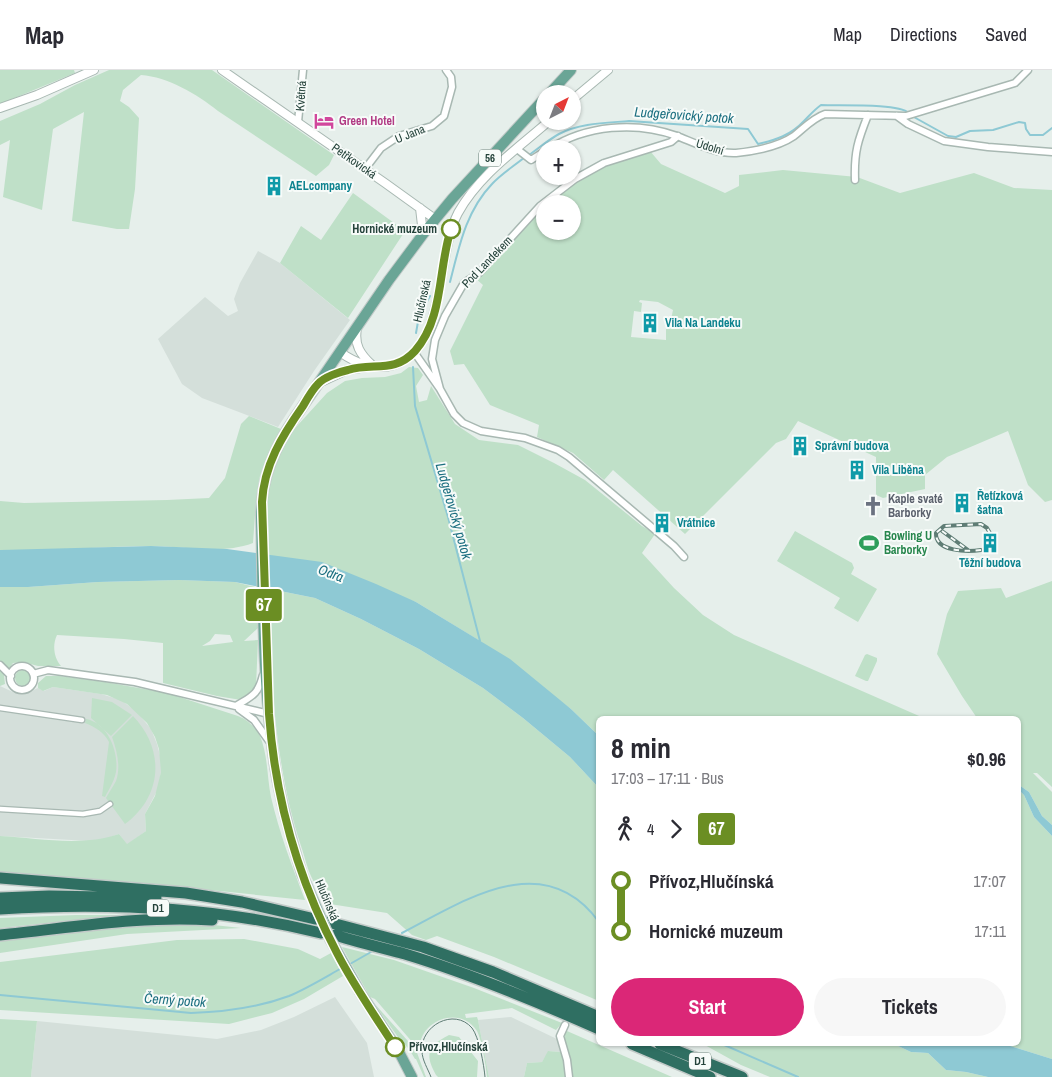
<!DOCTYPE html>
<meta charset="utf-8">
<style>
body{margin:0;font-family:"Archivo Narrow",sans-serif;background:#f7f7f7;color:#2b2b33;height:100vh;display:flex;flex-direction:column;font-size:19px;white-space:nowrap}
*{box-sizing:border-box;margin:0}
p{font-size:16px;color:#7c7c81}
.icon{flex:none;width:28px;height:28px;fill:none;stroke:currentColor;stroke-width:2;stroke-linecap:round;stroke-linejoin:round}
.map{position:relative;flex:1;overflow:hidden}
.side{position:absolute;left:596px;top:646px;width:425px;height:330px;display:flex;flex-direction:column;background:#fff;border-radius:8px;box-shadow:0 1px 4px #0004}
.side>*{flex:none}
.badge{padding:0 10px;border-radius:4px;font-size:18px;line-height:32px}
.needle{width:32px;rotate:42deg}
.controls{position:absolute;left:536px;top:15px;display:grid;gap:10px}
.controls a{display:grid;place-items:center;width:45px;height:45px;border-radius:50%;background:#fff;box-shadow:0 1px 4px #0004;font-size:25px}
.map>.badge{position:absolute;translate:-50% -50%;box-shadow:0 0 0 2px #fff}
.legs{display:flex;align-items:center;gap:8px;height:55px;padding:0 15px;font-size:16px}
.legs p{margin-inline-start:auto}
.overview{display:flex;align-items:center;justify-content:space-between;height:85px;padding:0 15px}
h1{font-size:28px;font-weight:700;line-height:38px}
.action{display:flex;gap:10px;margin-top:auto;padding:10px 15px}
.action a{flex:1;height:58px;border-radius:30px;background:#db2777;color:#fff;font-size:20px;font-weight:700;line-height:58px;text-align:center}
.action a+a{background:#f7f7f7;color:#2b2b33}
ul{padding:0 15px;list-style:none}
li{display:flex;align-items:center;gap:18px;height:50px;font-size:19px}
li i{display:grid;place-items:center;width:8px;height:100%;margin:0 6px;background:currentColor}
li i::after{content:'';width:12px;height:12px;margin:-6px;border:4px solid;border-radius:50%;background:#fff}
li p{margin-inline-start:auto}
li:first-child i{background:linear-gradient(#0000 50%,currentColor 0)}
li:last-child i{background:linear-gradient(currentColor 50%,#0000 0)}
header{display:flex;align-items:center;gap:30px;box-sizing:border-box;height:70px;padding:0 25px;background:#fff;border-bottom:1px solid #e1e1e2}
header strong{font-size:24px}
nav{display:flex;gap:28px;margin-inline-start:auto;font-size:18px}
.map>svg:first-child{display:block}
</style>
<header>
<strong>Map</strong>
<nav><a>Map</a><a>Directions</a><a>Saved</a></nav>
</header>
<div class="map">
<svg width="1052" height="1007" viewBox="0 0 1052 1007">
<rect width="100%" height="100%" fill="#e6efeb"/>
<path fill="#d4dfda" d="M258 181 280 193 350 250 314 301 278 357 202 328 182 314 158 269 205 227 228 246 238 241 234 229 240 213Z
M0 616 15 623 25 624 38 618 44 621 53 617 101 624 121 630 137 642 151 659 157 674 161 689V702L158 719 145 744 146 761 127 775 119 764 105 769 89 771 0 766Z
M335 927 367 973 374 1007H31L37 951 217 969 261 960 294 947Z
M511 947 559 970 561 982 549 981 542 992 527 993 524 1007H489L478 950Z"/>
<path fill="#bfe0c8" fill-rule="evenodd" d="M0 0H74L75 3 0 34Z
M109 0H212L334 85 329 95 316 106 218 41C197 24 168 7 141 5L123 20 120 31 129 37 139 48 135 119 129 159H117L72 151 84 42 53 59 42 140 3 127 10 70 0 75V51L40 34 75 15Z
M650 81 661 94 725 123 739 116V105L783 100 857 107 900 123 974 103 1014 118 1052 120V430L1045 432 1028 415 1008 361 947 387 925 405V419L883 428 876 425V387L798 351 786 369 776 373 685 464 613 400 604 410 573 383 537 367 539 355 490 335 464 294 454 295 450 281 483 215 475 208 545 134V161H572V134H545L577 109 606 95ZM640 230 658 232 673 240 669 259H666V270L631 267 634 241 641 242 642 233 639 232Z
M353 123 405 161 348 248 280 193 301 156 321 170Z
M409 297 418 298 423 305 416 316 419 332 427 330 431 316 455 354 479 370 518 375 554 393 585 410 642 456 655 464 642 483 674 518 703 545 734 565 926 649H599V666L571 639 480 571 416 532 269 485 267 425 274 395 287 367 327 323 345 311 362 308 385 307 401 303Z
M249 346 281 359C273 375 265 390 260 406 255 428 255 451 253 473 221 485 184 476 150 476 100 476 50 482 0 480V431L24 433 167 430 209 428 225 408 241 354Z
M795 461 852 493 854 498 851 504 877 519 858 552 834 538 840 528 777 491Z
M179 510 235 512 255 517 258 558 244 571 258 570 256 616 249 624 241 630 217 626 163 613V573L124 569 57 565C52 575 54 588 61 596H38L23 592 13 593 4 605 5 614 0 616V517H28L98 512ZM215 564 230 565 233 572 202 576 210 571Z
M1052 511V717L1037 703H1033L1052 722V755L1042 746 1029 722 1019 715V649L977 648 962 626 937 584 947 544 958 521 1001 518 1006 528Z
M270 519 315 528 361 549 419 579 483 618 523 648 570 687 599 718V931L494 887 437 866 426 870 412 865 387 843 330 834C325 827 319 820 314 812 308 802 305 788 301 776 275 698 269 601 270 519Z
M867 584 877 588V591L868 611H866L855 606 865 585Z
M15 608a8 8 0 1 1 16 0a8 8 0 1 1-16 0Z
M46 606H59L105 612 167 623 238 646C248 650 255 657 260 666 268 685 267 708 271 727 279 762 292 796 305 830L162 815 0 803V766C38 768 82 777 119 764L127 774 146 761 145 744 155 726 161 702 159 679 155 667 147 653 127 634 107 625 53 617 43 621 38 618V613Z
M92 628 112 632 132 645 111 666 91 648Z
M133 646C165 679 163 726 125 754L106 728C109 722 113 717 116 711 121 697 117 681 112 667Z
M86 649C108 653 119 682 116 702 114 712 109 719 105 727L102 726 109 672C104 662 95 657 85 653Z
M1019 720 1024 725 1034 747 1052 766V989L1004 974H1019Z
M76 845H121L0 858V848Z
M196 853 241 858 127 864 0 883V869L109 857Z
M244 869 298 879 320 889 331 883 343 906 304 929 272 943 229 954 0 940V892L177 870Z
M342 877 394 890 474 918 562 953 556 960 512 938 465 944 466 948 477 947 478 950 489 1007H487C486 996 482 971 477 961 460 934 417 951 420 981L375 929 370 927Z
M373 932 416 980 426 1007H424L416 989H415L409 979 400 970Z
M0 949 37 951 31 1007H0Z
M567 961 672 1007H571L564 964Z
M449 965 459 967 478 991 477 1007H438L436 1005C424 983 428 976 449 965Z
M703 974H894L911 982 928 983 946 1000 966 1002 988 1007H770L741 995Z
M548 981 561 982 564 991 566 1007H524L527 993 542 992Z"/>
<path fill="#8ec9d4" d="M151 476 227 479 322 492 376 514 416 532 510 589 571 639 599 666V718L570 687 523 648 483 618 419 579 361 549 315 528 235 512 179 510 98 512 28 517H0V480Z
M1019 715 1029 722 1042 746 1052 755V766L1034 747 1024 725 1019 720Z
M894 974H1004L1052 989V1007H988L966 1002 946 1000 928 983 911 982Z"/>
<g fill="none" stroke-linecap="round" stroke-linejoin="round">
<path stroke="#8ec9d4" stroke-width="2" d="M912 46 948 66 956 67 970 61 993 60 1019 52 1025 53 1026 59 1030 65H1043L1052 58
M529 85C539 78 548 70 559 64 580 53 606 53 629 51L748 59 758 74C776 70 791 65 804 51 810 45 814 40 821 35 839 36 897 33 909 43
M450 212C459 177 466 141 492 114 501 104 514 96 525 87
M416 263 419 246 430 226
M413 297 415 336 448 447 480 571
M402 863C464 831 544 776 599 852
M350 894 371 882
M0 925 191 943C225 942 257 938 289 926 306 919 324 908 340 899
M722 974 798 1007"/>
<defs>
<path id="pedestrian" d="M0 638 82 650
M0 739 83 744 100 741 110 734"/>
<path id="minor" d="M897 46 908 54 944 71 988 77 1052 82
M298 52 303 0
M517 79 531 90 545 81
M549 79C586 55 636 51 677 66 695 73 716 84 736 83 755 81 778 77 794 66 804 58 813 48 825 44L906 46 1015 13 1028 0
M365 99 381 78 399 66 432 56 444 46 452 17 451 7 446 0
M855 110C854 82 858 70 868 45
M414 282 440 319 454 344 463 353 481 361 525 368 558 380 569 387 674 476 684 487
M440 319 432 289 435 270 445 246 464 213 479 203 540 136 575 109 604 93 671 72 678 66
M0 595 11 606
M10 608a12 12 0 1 1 24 0a12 12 0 1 1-24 0Z
M33 604 48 600 135 612 269 644
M236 636C252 626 258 625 263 605
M239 639 254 650 269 671
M565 955 560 966 567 990 569 1007"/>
<path id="tertiary" d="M222 0 385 113 435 149
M572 30 608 0
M0 38 37 25 94 0
M420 138 423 164
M357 258C354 275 360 284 372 295
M340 282C355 293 375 301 394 295 448 276 435 187 458 143 479 105 517 79 549 51
M319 313 347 300 367 297"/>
<path id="primary" d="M549 24 571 0
M302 804C291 769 281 733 275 697 262 613 263 527 261 442 262 407 274 378 294 349L389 210 424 163 452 129 545 28
M360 922 399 982 412 1007"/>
<path id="motorway" d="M0 808 186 823 242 832 315 849
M0 828 49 826 156 828
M0 839C107 832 216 837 321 863
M328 852 423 877 493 902 599 947
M0 865C70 858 142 845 212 850
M335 865C358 872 382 878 405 884 471 904 536 931 599 959
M632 974 710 1007
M660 974 742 1007"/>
</defs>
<use href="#pedestrian" stroke="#a8b8b2" stroke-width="7"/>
<use href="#minor" stroke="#a8b8b2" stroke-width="9"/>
<use href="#tertiary" stroke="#a8b8b2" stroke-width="10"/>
<use href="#primary" stroke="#c2cac8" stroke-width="12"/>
<use href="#motorway" stroke="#c2cac8" stroke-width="14"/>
<use href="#pedestrian" stroke="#fff" stroke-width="4.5"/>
<use href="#minor" stroke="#fff" stroke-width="6"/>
<use href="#tertiary" stroke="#fff" stroke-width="8"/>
<use href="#primary" stroke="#6aa596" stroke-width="10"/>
<use href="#motorway" stroke="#2f6f62" stroke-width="11"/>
<path stroke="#5f7d75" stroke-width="1" d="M431 1007C428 999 422 990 422 981 420 956 454 937 472 958 479 967 484 995 485 1007"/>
<defs>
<path id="rail" d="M942 461 968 480
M981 480C968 482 935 482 936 463L944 456 981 454 987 458 991 465"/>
</defs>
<use href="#rail" stroke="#5f7d75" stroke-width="4"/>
<use href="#rail" stroke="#f7fbf9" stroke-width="2" stroke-dasharray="5.5" stroke-linecap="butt"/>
<defs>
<path id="primary-bridge" d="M302 804 330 869 360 922"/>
</defs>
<use href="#primary-bridge" stroke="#c2cac8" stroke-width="12" stroke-linecap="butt"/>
<use href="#primary-bridge" stroke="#6aa596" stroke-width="10"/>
</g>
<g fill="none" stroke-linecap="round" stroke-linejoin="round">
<defs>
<path id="line-1" d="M395 977C375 946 354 916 337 883 298 809 275 727 269 644L262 432C264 395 282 366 303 336 307 329 312 320 318 314 324 307 339 302 348 300 373 292 394 304 415 281 444 248 438 198 451 159"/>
</defs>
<use href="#line-1" stroke="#fff" stroke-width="11"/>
<use href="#line-1" stroke="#6b8e23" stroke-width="8"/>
</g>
<defs>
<symbol id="hotel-bare" viewBox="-9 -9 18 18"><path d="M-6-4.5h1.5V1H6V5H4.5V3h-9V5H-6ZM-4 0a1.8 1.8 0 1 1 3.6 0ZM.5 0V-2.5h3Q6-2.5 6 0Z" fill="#d1479c" stroke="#f7fbf9" stroke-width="2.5" paint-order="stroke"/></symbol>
<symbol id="building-bare" viewBox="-9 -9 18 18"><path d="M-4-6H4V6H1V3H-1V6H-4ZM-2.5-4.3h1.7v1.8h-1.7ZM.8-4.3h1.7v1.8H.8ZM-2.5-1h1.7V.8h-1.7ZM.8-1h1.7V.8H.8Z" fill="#0f9aa8" stroke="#f7fbf9" stroke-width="2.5" paint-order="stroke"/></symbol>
<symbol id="church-bare" viewBox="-9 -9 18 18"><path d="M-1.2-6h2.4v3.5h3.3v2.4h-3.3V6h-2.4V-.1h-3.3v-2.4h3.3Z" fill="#6b7280" stroke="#f7fbf9" stroke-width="2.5" paint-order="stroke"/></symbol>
<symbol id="stadium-bare" viewBox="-9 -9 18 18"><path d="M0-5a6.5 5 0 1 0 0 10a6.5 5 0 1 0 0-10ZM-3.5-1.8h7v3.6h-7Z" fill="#2e9e5b" stroke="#f7fbf9" stroke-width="2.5" paint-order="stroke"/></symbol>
</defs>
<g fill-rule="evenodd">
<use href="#hotel-bare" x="310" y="37" width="28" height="28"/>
<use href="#building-bare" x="260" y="102" width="28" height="28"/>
<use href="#building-bare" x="636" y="239" width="28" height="28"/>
<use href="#building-bare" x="786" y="362" width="28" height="28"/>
<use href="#building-bare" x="843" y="386" width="28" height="28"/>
<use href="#building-bare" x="948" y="419" width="28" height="28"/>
<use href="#church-bare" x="859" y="422" width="28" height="28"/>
<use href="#building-bare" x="648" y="439" width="28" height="28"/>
<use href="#stadium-bare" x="855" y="459" width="28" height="28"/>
<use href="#building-bare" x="976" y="459" width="28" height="28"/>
</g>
<g fill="#fff" stroke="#6b8e23" stroke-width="2.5">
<circle cx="451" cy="159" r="9"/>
<circle cx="395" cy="977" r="9"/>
</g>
<g text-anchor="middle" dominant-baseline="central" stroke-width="4" stroke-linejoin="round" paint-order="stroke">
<g fill="#f7fbf9" stroke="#637a73" stroke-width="1">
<rect x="479" y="79.5" width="22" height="17" rx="4"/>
<rect x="147" y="829.5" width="22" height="17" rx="4"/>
<rect x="689" y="982.5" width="22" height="17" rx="4"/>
</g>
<g font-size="11" font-weight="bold" fill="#24423a">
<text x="490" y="88">56</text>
<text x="158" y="838">D1</text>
<text x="700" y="991">D1</text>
</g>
<g font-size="12" fill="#24423a" stroke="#f7fbf9">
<text transform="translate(301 26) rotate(-86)">Květná</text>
<text transform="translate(410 64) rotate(-22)">U Jana</text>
<text transform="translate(710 77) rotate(17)">Údolní</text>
<text transform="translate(354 91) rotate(35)">Petřkovická</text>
<text transform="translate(487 192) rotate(-46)">Pod Landekem</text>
<text transform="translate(422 231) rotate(-77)">Hlučínská</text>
<text transform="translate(327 830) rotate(67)">Hlučínská</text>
</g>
<g font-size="12" font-weight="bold" fill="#b23c85" stroke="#f7fbf9" text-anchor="start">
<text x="339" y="51">Green Hotel</text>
</g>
<g font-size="12" font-weight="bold" fill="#0d838f" stroke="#f7fbf9" text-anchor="start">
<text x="289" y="116">AELcompany</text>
<text x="665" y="253">Vila Na Landeku</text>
<text x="815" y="376">Správní budova</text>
<text x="872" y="400">Vila Liběna</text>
<text x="977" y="426">Řetízková<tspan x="977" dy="14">šatna</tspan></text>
<text x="677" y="453">Vrátnice</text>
<text x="990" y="493" text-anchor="middle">Těžní budova</text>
</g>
<g font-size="12" font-weight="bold" fill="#24423a" stroke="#f7fbf9" text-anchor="end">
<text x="437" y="159">Hornické muzeum</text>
<text x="409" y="977" text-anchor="start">Přívoz,Hlučínská</text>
</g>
<g font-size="12" font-weight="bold" fill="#5b616d" stroke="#f7fbf9" text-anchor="start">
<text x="888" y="429">Kaple svaté<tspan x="888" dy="14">Barborky</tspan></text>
</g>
<g font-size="12" font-weight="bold" fill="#27864d" stroke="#f7fbf9" text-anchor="start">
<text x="884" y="466">Bowling U<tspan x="884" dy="14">Barborky</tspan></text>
</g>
<g font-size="14" font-style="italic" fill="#1c6f80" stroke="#f7fbf9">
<text transform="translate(684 45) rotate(4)">Ludgeřovický potok</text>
<text transform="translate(454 441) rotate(74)">Ludgeřovický potok</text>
<text transform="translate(331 503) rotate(20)">Odra</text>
<text transform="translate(175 930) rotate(4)">Černý potok</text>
</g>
</g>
</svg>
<div class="controls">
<a><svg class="needle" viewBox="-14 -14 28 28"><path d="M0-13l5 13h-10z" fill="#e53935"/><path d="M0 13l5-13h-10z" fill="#7c7c81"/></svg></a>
<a>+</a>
<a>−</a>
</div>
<b class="badge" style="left:264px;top:535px;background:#6b8e23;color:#fff">67</b>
<section class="side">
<div class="overview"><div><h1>8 min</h1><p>17:03 – 17:11 · Bus</p></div><b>$0.96</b></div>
<div class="legs"><svg class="icon" aria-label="walk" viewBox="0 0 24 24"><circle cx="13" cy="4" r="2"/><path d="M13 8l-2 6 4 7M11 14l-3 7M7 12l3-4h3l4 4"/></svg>4<svg class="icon" aria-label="forward" viewBox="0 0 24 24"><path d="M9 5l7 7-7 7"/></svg><b class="badge" style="background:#6b8e23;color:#fff">67</b></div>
<ul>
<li><i style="color:#6b8e23"></i><b>Přívoz,Hlučínská</b><p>17:07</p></li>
<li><i style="color:#6b8e23"></i><b>Hornické muzeum</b><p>17:11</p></li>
</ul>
<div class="action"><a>Start</a><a>Tickets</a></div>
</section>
</div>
